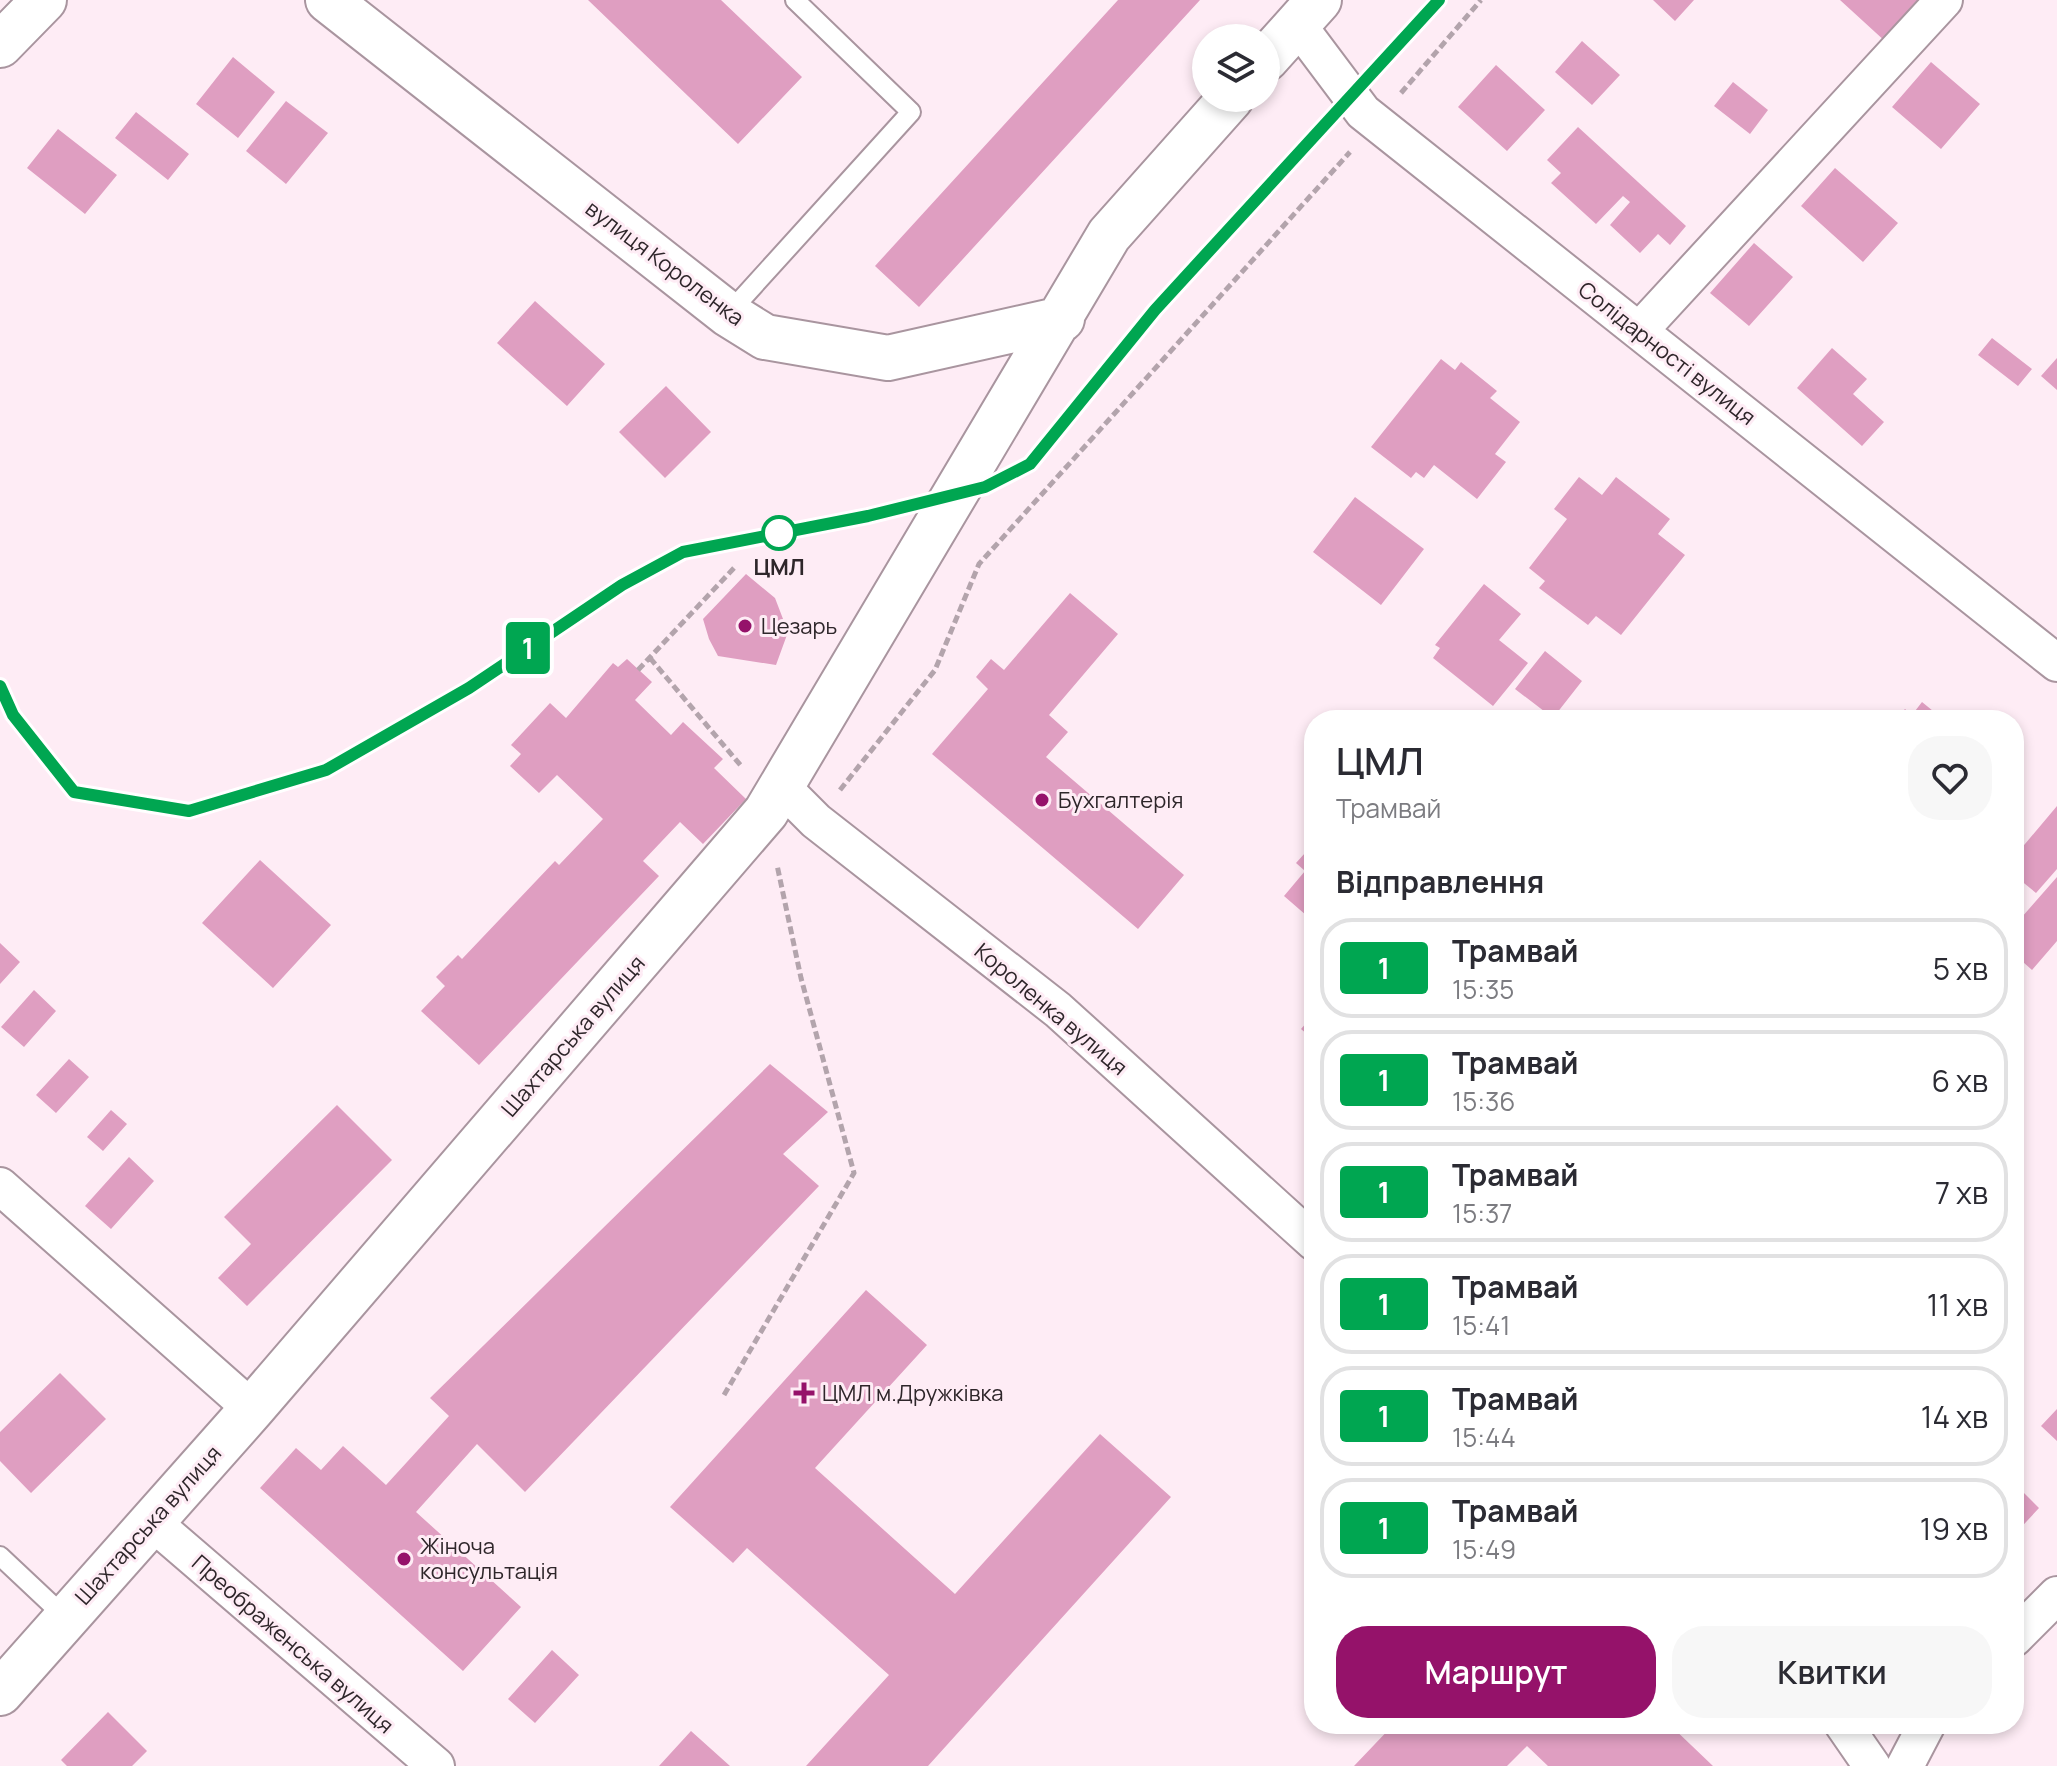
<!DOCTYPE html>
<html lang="uk">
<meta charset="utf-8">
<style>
body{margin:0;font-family:Manrope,sans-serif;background:#f7f7f7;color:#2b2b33;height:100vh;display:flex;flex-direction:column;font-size:30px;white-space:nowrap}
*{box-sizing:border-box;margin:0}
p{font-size:26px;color:#7c7c81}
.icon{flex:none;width:44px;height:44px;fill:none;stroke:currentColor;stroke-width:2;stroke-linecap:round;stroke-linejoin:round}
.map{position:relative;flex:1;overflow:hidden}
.drawer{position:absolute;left:1304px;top:710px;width:720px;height:1024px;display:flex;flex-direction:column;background:#fff;border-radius:32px;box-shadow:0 4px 12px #0003}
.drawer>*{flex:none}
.badge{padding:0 16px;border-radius:6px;font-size:28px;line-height:52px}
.tools{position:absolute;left:1192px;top:24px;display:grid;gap:16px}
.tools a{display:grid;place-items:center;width:88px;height:88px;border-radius:50%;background:#fff;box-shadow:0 4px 12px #0003;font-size:40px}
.map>.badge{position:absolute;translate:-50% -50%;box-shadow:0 0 0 4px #fff}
h2{padding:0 32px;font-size:30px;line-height:72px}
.round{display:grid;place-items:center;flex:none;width:84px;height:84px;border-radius:32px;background:#f7f7f7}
.head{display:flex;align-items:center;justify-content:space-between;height:136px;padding:0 32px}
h1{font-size:38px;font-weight:600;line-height:60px}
.button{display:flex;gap:16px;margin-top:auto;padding:16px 32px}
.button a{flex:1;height:92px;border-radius:32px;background:#95126a;color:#fff;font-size:32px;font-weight:600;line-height:92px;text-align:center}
.button a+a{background:#f7f7f7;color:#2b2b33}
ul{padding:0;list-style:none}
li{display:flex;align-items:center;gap:24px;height:100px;margin:0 16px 12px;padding:0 16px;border:4px solid #e1e1e2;border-radius:32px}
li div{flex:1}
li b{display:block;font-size:30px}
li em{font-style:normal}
li .badge{min-width:88px;font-weight:700;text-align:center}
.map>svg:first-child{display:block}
</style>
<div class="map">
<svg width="2057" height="1766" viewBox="0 0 2057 1766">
<rect width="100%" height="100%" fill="#feecf5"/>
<path fill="#df9ec1" d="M588 0H721L802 77 738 144Z
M1118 0H1200L919 307 875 266Z
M1653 0H1694L1675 21Z
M1840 0H1927L1887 43Z
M1582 41 1620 75 1592 105 1555 72Z
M233 57 275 92 238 138 196 104Z
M1931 62 1980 104 1941 149 1892 107Z
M1496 65 1545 110 1507 151 1458 107Z
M1733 82 1768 110 1750 134 1714 106Z
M286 101 328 133 286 184 246 151Z
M136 112 189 154 168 180 115 138Z
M1578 127 1686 226 1670 245 1658 234 1640 253 1610 225 1630 202 1623 196 1596 224 1551 183 1561 173 1547 160Z
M58 129 117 175 85 214 27 168Z
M1835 168 1898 223 1863 262 1801 206Z
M1754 243 1793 277 1749 326 1710 293Z
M535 301 605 364 567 406 497 343Z
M1992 338 2032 369 2018 386 1978 355Z
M1832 348 1867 379 1853 394 1884 422 1862 446 1797 388Z
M2057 358V390L2041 376Z
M1441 359 1455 370 1461 362 1497 391 1490 398 1520 422 1495 454 1506 462 1477 499 1434 465 1424 478 1416 472 1411 478 1371 447Z
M666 386 711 432 665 478 619 432Z
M1579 477 1602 495 1616 477 1670 519 1658 534 1685 555 1621 635 1596 616 1588 625 1539 588 1545 581 1529 568 1567 519 1554 509Z
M1355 497 1424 549 1381 605 1313 552Z
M746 574 775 598 788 632 776 665 718 656 709 639 703 619Z
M1484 584 1521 614 1499 640 1528 663 1493 706 1433 658 1440 648 1435 645Z
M1070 593 1118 634 1049 715 1068 732 1046 757 1184 875 1138 929 932 754 988 689 976 677 991 659 1004 670Z
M1545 651 1582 681 1553 718 1515 689Z
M627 659 652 682 635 700 671 735 683 722 723 759 714 768 746 799 703 844 680 822 643 861 659 876 479 1065 421 1011 445 986 436 977 458 955 462 959 555 861 559 865 603 819 557 775 539 793 510 766 521 754 511 745 550 703 566 718 613 663 618 667Z
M1922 702 1944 720H1895L1905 709 1912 715Z
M2057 806V869L2036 893 2014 875V857Z
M1314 843V922L1284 896 1305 871 1296 863Z
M260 860 331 925 273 988 202 923Z
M2057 877V941L2032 970 2014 954V926Z
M0 943 20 962 0 984Z
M34 990 56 1011 24 1047 1 1027Z
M1314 1014V1040L1301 1029Z
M69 1059 89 1077 56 1113 36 1095Z
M770 1064 828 1112 783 1154 819 1186 525 1492 477 1444 416 1512 521 1607 463 1671 260 1488 296 1448 321 1470 343 1446 386 1485 449 1416 430 1398Z
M337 1105 392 1160 247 1306 218 1278 251 1244 224 1217Z
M111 1110 127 1124 103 1151 87 1137Z
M129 1157 154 1181 111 1229 85 1206Z
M866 1290 927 1345 815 1468 955 1594 1100 1434 1171 1497 928 1766H806L889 1675 747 1548 733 1563 670 1507Z
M60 1373 106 1419 31 1493 0 1461V1432Z
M2057 1409V1441L2041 1426Z
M2014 1483 2039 1508 2014 1535Z
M552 1650 579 1675 535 1723 508 1699Z
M108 1712 147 1751 132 1766H67L61 1760Z
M1394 1724H1669L1713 1766H1548L1527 1746 1507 1766H1354Z
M691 1731 730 1766H659Z"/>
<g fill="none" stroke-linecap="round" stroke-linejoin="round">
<defs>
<path id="service" d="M728 314 911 112 795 0
M0 1556 66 1618"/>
<path id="minor" d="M1297 24 1363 112 2057 663
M1639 331 1944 0
M780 785 816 821 1058 1010 1314 1242
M0 1186 252 1409
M151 1521 436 1766
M2014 1638 2057 1595
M1843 1724 1872 1766
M1905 1766 1927 1724"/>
<path id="tertiary" d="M328 0 728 314 765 337 888 358 1062 319
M0 45 44 0
M1266 59 1319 0
M0 1693 252 1409 766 812 1109 235 1231 98"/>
</defs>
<use href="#service" stroke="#a9959f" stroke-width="22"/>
<use href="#minor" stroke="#a9959f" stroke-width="40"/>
<use href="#tertiary" stroke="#a9959f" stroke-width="48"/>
<path stroke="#b3a4ac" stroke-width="5" stroke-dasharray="8 4" stroke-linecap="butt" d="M1401 93 1481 0
M650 658 742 767
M638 670 735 567
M840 790 935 670 979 564 1350 152
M724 1395 854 1173 801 978 777 865"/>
<use href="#service" stroke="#fff" stroke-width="18"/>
<use href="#minor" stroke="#fff" stroke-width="36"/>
<use href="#tertiary" stroke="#fff" stroke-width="44"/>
</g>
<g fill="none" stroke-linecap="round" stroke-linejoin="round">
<defs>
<path id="line" d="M0 686 13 715 74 792 189 811 326 770 469 688 622 585 683 552 868 516 985 487 1030 464 1155 310 1439 0"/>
</defs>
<use href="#line" stroke="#fff" stroke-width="18"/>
<use href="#line" stroke="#00a651" stroke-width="12"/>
</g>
<circle fill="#fff" stroke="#00a651" stroke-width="4" cx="779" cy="533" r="16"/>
<g fill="#95126a" stroke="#feecf5" stroke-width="3">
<circle cx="745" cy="626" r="8"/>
<circle cx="1042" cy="800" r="8"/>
<path d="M800 1381h8v8h8v8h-8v8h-8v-8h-8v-8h8z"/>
<circle cx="404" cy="1559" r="8"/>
</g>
<g text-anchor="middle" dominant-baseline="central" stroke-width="6" stroke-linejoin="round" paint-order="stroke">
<g font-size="22" fill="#2e262a" stroke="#feecf5">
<text transform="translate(665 263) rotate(37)">вулиця Короленка</text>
<text transform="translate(1667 353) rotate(38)">Солідарності вулиця</text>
<text transform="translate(1051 1009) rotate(40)">Короленка вулиця</text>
<text transform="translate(573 1036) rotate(-49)">Шахтарська вулиця</text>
<text transform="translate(148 1525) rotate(-48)">Шахтарська вулиця</text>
<text transform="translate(293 1644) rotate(41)">Преображенська вулиця</text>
</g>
<g font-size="22" font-weight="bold" fill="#2e262a" stroke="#feecf5">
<text x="779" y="567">ЦМЛ</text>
</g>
<g font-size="22" fill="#2e262a" stroke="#feecf5" text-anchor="start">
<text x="761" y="626">Цезарь</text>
<text x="1058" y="800">Бухгалтерія</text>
<text x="822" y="1393">ЦМЛ м.Дружківка</text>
<text x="420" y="1546">Жіноча<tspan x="420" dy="25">консультація</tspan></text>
</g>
</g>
</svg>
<div class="tools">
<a><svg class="icon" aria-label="layers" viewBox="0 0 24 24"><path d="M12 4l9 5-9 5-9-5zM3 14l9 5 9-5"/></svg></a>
</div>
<b class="badge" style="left:528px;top:648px;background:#00a651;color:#fff">1</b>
<section class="drawer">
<div class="head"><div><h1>ЦМЛ</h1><p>Трамвай</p></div><a class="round"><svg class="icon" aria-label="heart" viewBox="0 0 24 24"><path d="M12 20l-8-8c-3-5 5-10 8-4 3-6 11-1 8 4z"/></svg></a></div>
<h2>Відправлення</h2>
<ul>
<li><span class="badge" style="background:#00a651;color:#fff">1</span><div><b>Трамвай</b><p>15:35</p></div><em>5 хв</em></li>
<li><span class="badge" style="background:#00a651;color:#fff">1</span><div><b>Трамвай</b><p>15:36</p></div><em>6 хв</em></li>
<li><span class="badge" style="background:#00a651;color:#fff">1</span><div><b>Трамвай</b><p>15:37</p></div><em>7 хв</em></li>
<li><span class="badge" style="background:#00a651;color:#fff">1</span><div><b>Трамвай</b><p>15:41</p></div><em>11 хв</em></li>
<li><span class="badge" style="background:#00a651;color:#fff">1</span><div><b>Трамвай</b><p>15:44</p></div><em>14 хв</em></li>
<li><span class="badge" style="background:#00a651;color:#fff">1</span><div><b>Трамвай</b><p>15:49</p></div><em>19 хв</em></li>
</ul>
<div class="button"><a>Маршрут</a><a>Квитки</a></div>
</section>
</div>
